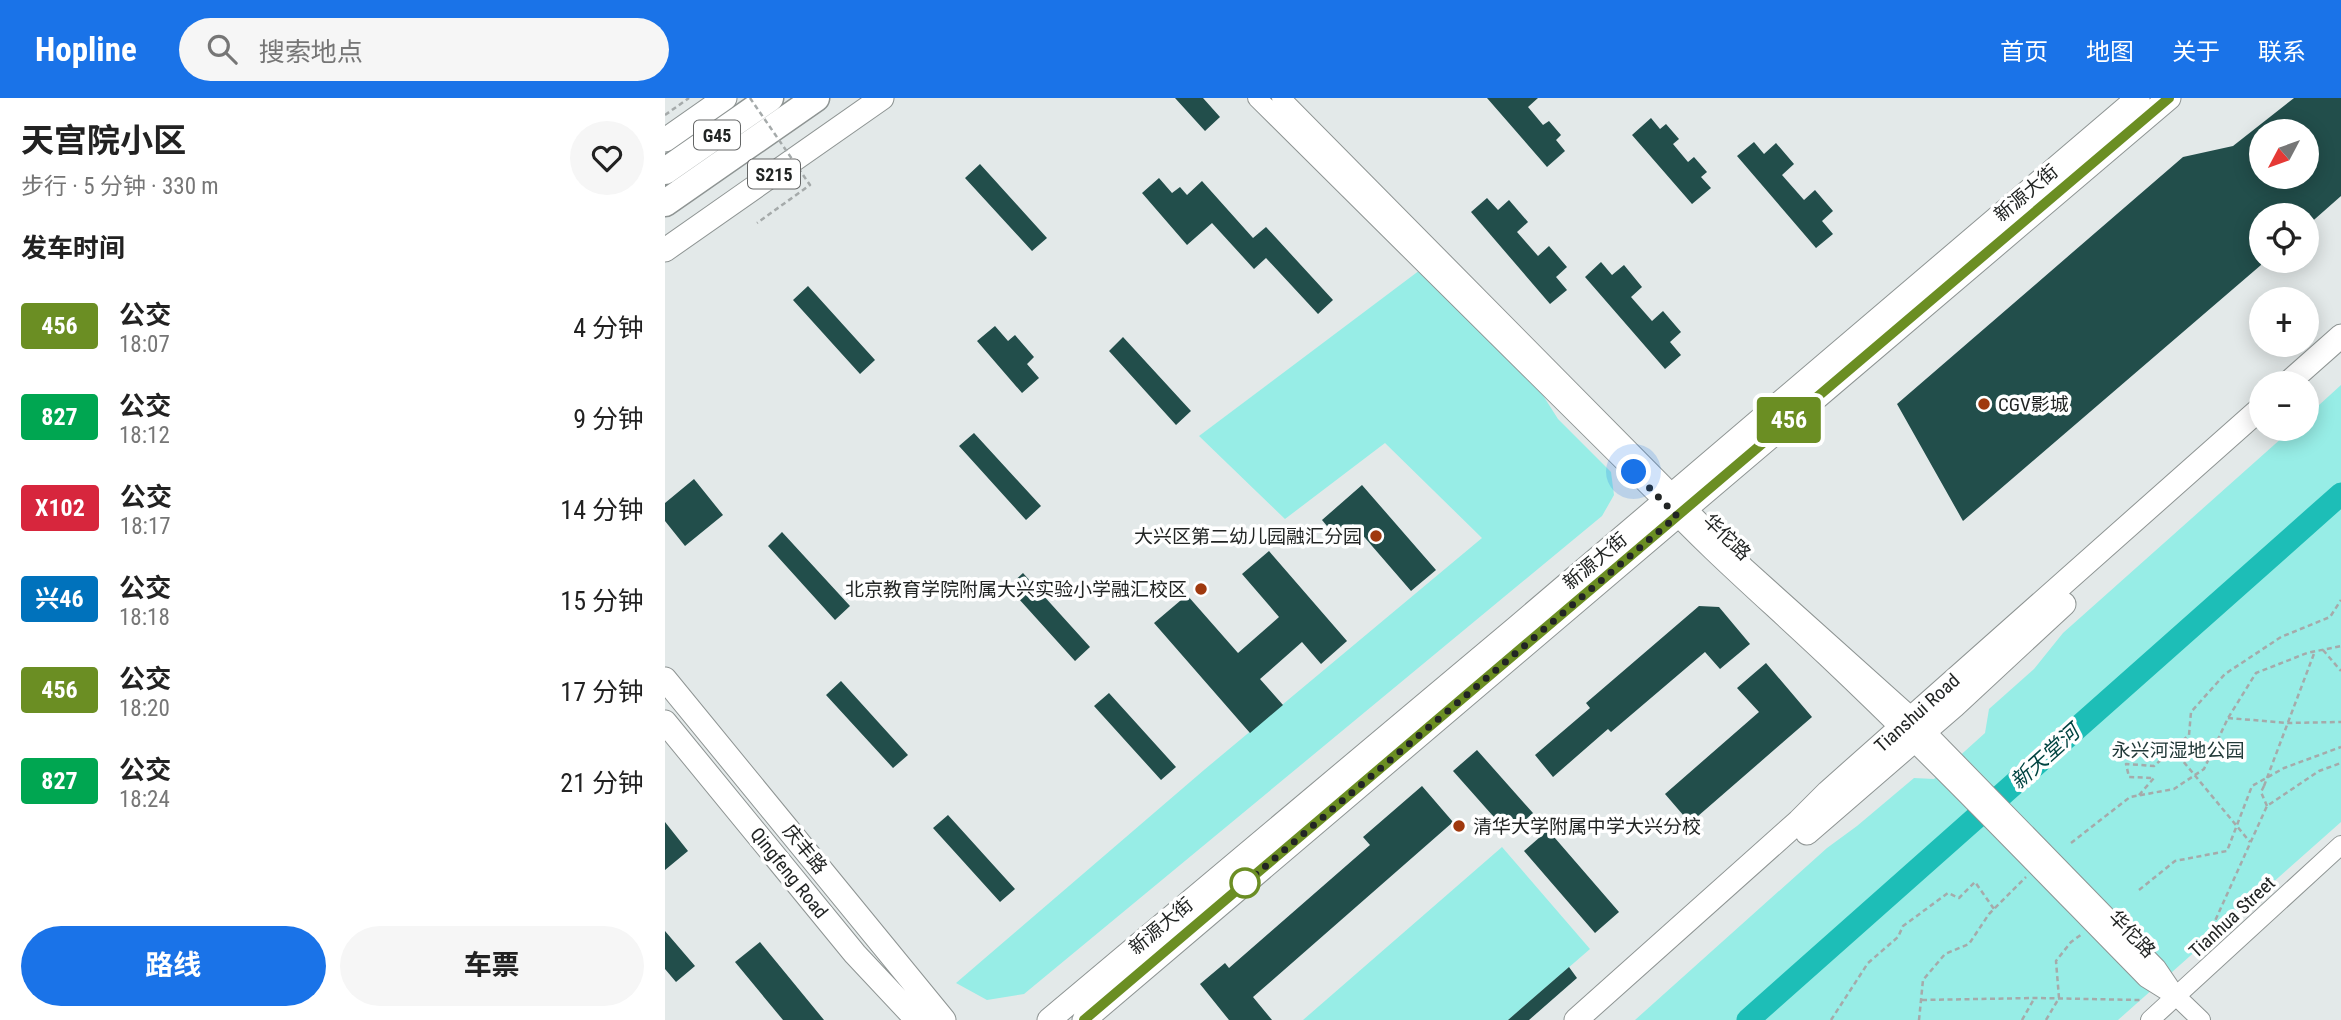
<!DOCTYPE html>
<html lang="zh">
<meta charset="utf-8">
<style>
body{margin:0;font-family:"Roboto Condensed","Noto Sans SC",sans-serif;background:#f6f6f6;color:#222;height:100vh;display:flex;flex-direction:column;font-size:26px;white-space:nowrap}
*{box-sizing:border-box;margin:0}
p{font-size:23px;color:#767676}
.icon{flex:none;width:38px;height:38px;fill:none;stroke:currentColor;stroke-width:2;stroke-linecap:round;stroke-linejoin:round}
.map{position:relative;flex:1;overflow:hidden}
.sheet{display:flex;flex-direction:column;background:#fff;width:665px}
.sheet>*{flex:none}
.badge{padding:0 14px;border-radius:5px;font-size:24px;line-height:46px}
.needle{width:46px;rotate:229deg}
.tools{position:absolute;left:1584px;top:21px;display:grid;gap:14px}
.tools a{display:grid;place-items:center;width:70px;height:70px;border-radius:50%;background:#fff;box-shadow:0 4px 18px #0003;font-size:35px}
.you{position:absolute;width:35px;height:35px;margin:-18px;border:5px solid #fff;border-radius:50%;background:#1a73e8;box-shadow:0 0 0 10px #1a73e833}
.map>.badge{position:absolute;translate:-50% -50%;box-shadow:0 0 0 4px #fff}
h2{padding:0 21px;font-size:26px;line-height:63px}
.round{display:grid;place-items:center;flex:none;width:74px;height:74px;border-radius:37px;background:#f6f6f6}
.summary{display:flex;align-items:center;justify-content:space-between;height:119px;padding:0 21px}
h1{font-size:33px;font-weight:700;line-height:52px}
.primary-button{display:flex;gap:14px;margin-top:auto;padding:14px 21px}
.primary-button a{flex:1;height:80px;border-radius:42px;background:#1a73e8;color:#fff;font-size:28px;font-weight:700;line-height:80px;text-align:center}
.primary-button a+a{background:#f6f6f6;color:#222}
ul{padding:0;list-style:none}
li{display:flex;align-items:center;gap:21px;height:91px;padding:0 21px}
li div{flex:1}
li b{display:block;font-size:26px}
li em{font-style:normal}
li .badge{min-width:77px;font-weight:700;text-align:center}
header{display:flex;align-items:center;gap:42px;box-sizing:border-box;height:98px;padding:0 35px;background:#1a73e8;color:#fff}
header strong{font-size:33px}
nav{display:flex;gap:38px;margin-inline-start:auto;font-size:24px}
.search{width:490px;height:63px;background:#f6f6f6;display:flex;align-items:center;gap:18px;box-sizing:border-box;padding:0 24px;border-radius:38px;color:#767676;font-size:26px}
main{display:flex;flex:1;min-height:0}
.map>svg:first-child{display:block}
</style>
<header>
<strong>Hopline</strong>
<div class="search"><svg class="icon" aria-label="search" viewBox="0 0 24 24"><circle cx="10" cy="10" r="6"/><path d="M15 15l6 6"/></svg>搜索地点</div>
<nav><a>首页</a><a>地图</a><a>关于</a><a>联系</a></nav>
</header>
<main>
<section class="sheet">
<div class="summary"><div><h1>天宫院小区</h1><p>步行 · 5 分钟 · 330 m</p></div><a class="round"><svg class="icon" aria-label="heart" viewBox="0 0 24 24"><path d="M12 20l-8-8c-3-5 5-10 8-4 3-6 11-1 8 4z"/></svg></a></div>
<h2>发车时间</h2>
<ul>
<li><span class="badge" style="background:#6b8e23;color:#fff">456</span><div><b>公交</b><p>18:07</p></div><em>4 分钟</em></li>
<li><span class="badge" style="background:#00a651;color:#fff">827</span><div><b>公交</b><p>18:12</p></div><em>9 分钟</em></li>
<li><span class="badge" style="background:#d7263d;color:#fff">X102</span><div><b>公交</b><p>18:17</p></div><em>14 分钟</em></li>
<li><span class="badge" style="background:#0072bc;color:#fff">兴46</span><div><b>公交</b><p>18:18</p></div><em>15 分钟</em></li>
<li><span class="badge" style="background:#6b8e23;color:#fff">456</span><div><b>公交</b><p>18:20</p></div><em>17 分钟</em></li>
<li><span class="badge" style="background:#00a651;color:#fff">827</span><div><b>公交</b><p>18:24</p></div><em>21 分钟</em></li>
</ul>
<div class="primary-button"><a>路线</a><a>车票</a></div>
</section>
<div class="map">
<svg width="1676" height="922" viewBox="0 0 1676 922">
<rect width="100%" height="100%" fill="#e3e9e9"/>
<path fill="#97ede6" d="M759 169 858 266 893 321 946 374 949 397 937 418 359 896 322 902 291 885 539 672 817 440 720 345 620 421 534 338Z
M1676 287V724L1453 922H970L1162 750 1192 728 1249 680 1269 681 1320 635 1324 611 1369 571 1398 535 1627 331H1642V318Z
M837 749 925 851 843 922H638Z"/>
<g fill="none" stroke-linecap="round" stroke-linejoin="round">
<path stroke="#1dbeb7" stroke-width="23" d="M1083 922 1676 396"/>
</g>
<path fill="#224e4b" fill-rule="evenodd" d="M510 0H538L555 19 540 33Z
M822 0H873L863 9 878 27 884 23 896 37 891 42 900 53 882 69Z
M1629 0H1676V98L1642 128V117H1596V167L1298 423 1232 306 1518 59 1568 48ZM1596 33H1642V79H1596Z
M986 20 995 31 1001 26 1014 41 1008 46 1023 64 1029 59 1042 74 1036 79 1046 90 1027 106 967 37Z
M1089 44 1099 56 1111 45 1129 66 1117 77 1139 102 1150 92 1168 113 1157 123 1168 136 1151 150 1072 58Z
M315 66 382 140 367 153 300 80Z
M494 80 507 95 515 89 522 97 537 83 588 140 601 129 668 202 653 216 601 160 589 171 547 125 522 147 477 95Z
M822 100 833 112 844 102 863 124 852 134 873 158 884 148 902 169 891 179 902 192 885 206 806 114Z
M936 164 947 177 959 167 977 189 966 199 987 223 998 213 1016 234 1005 244 1016 257 1000 271 920 179Z
M143 188 210 262 195 276 128 202Z
M330 228 343 243 350 237 369 259 362 266 374 280 357 295 312 243Z
M458 239 526 313 511 327 444 253Z
M309 335 376 408 361 422 294 348Z
M29 381 58 417 20 448 0 423V405Z
M697 387 771 472 746 493 688 426 672 440 657 422Z
M117 434 185 508 170 522 103 448Z
M604 453 682 543 656 566 637 544 595 581 618 607 585 635 489 525 522 497 573 555 614 519 577 476Z
M358 475 425 549 410 563 343 489Z
M1034 508 1054 509 1085 546 1055 571 1040 554 946 634 943 631 888 679 870 657 925 610 921 605Z
M1101 565 1147 619 1025 725 1000 696 1094 614 1072 590Z
M176 583 243 657 228 670 161 597Z
M444 595 511 669 496 682 429 608Z
M812 652 868 715 844 736 788 673Z
M757 688 788 724 588 899 607 922H564L535 886 560 865 564 870 705 747 698 739Z
M283 717 350 791 335 804 268 730Z
M0 724 23 753 0 772Z
M883 732 954 814 930 835 859 753Z
M0 833 30 868 11 884 0 871Z
M95 844 159 922H118L70 864Z
M904 869 912 880 864 922H843Z"/>
<g fill="none" stroke-linecap="round" stroke-linejoin="round">
<defs>
<path id="minor" d="M592 0 989 394C1043 453 1103 504 1161 559 1271 663 1375 772 1481 880L1505 895
M616 0 1081 470 1247 619 1492 870 1511 898 1536 922
M1485 922 1676 747"/>
<path id="major" d="M0 42 60 0
M0 152 217 0
M1623 285 1676 238
M0 581 279 922
M0 624 190 856 252 922
M1142 735 1289 608 1399 506
M384 922 852 529 1473 0
M419 922 1504 0
M911 922 1134 723 1163 694 1596 310"/>
<path id="highway" d="M0 73 105 0
M0 105 151 0"/>
</defs>
<use href="#minor" stroke="#8e9493" stroke-width="20"/>
<use href="#major" stroke="#8e9493" stroke-width="25"/>
<use href="#highway" stroke="#8e9493" stroke-width="29"/>
<path stroke="#a5aaaa" stroke-width="2.5" stroke-dasharray="5 3.5" stroke-linecap="butt" d="M0 17 24 0
M1658 552 1676 573
M1563 620 1623 625 1676 624
M1508 651 1585 744
M1605 672 1650 553
M1599 688 1596 694 1602 708
M1474 697 1489 680 1464 679 1461 666 1489 668 1524 637 1526 614 1560 576 1616 539 1665 519 1676 502
M1406 745 1465 699 1509 691 1539 671 1563 620 1591 575 1642 555 1676 548
M1474 792 1510 763 1562 753 1587 688 1619 670 1676 649
M1540 845 1602 708 1654 673 1676 665
M1257 902 1370 900 1476 902
M1166 922 1203 865 1233 839 1238 828 1283 795 1294 800 1310 784 1329 811
M1254 922 1258 882 1280 856 1304 846 1324 816 1361 779
M1357 922 1369 901
M1381 922 1394 900 1391 863 1406 844 1417 836"/>
<use href="#minor" stroke="#fff" stroke-width="18"/>
<use href="#major" stroke="#fff" stroke-width="23"/>
<use href="#highway" stroke="#fff" stroke-width="26"/>
<path stroke="#a5aaaa" stroke-width="2.5" stroke-dasharray="5 3.5" stroke-linecap="butt" d="M85 0 145 87 92 125
M1599 688 1605 672"/>
</g>
<g fill="none" stroke-linecap="round" stroke-linejoin="round">
<defs>
<path id="line" d="M419 922 1504 0"/>
</defs>
<use href="#line" stroke="#fff" stroke-width="16"/>
<use href="#line" stroke="#6b8e23" stroke-width="10"/>
<path stroke="#222524" stroke-width="7" stroke-dasharray="0 12.6" d="M580 785 576 789 1012 418 969 374"/>
</g>
<g fill="#9f390e" stroke="#fff" stroke-width="2.5">
<circle cx="1319" cy="306" r="7"/>
<circle cx="711" cy="438" r="7"/>
<circle cx="536" cy="491" r="7"/>
<circle cx="794" cy="728" r="7"/>
</g>
<circle fill="#fff" stroke="#6b8e23" stroke-width="3.5" cx="580" cy="785" r="14"/>
<g text-anchor="middle" dominant-baseline="central" stroke-width="7" stroke-linejoin="round" paint-order="stroke">
<g fill="#fff" stroke="#646666" stroke-width="2">
<rect x="29" y="22.5" width="46" height="29" rx="5"/>
<rect x="83" y="61.5" width="52" height="29" rx="5"/>
</g>
<g font-size="18" font-weight="bold" fill="#222524">
<text x="52" y="37">G45</text>
<text x="109" y="76">S215</text>
</g>
<g font-size="19" fill="#222524" stroke="#fff">
<text transform="translate(1361 95) rotate(-40)">新源大街</text>
<text transform="translate(1062 439) rotate(44)">华佗路</text>
<text transform="translate(930 463) rotate(-40)">新源大街</text>
<text transform="translate(1252 615) rotate(-42)">Tianshui Road</text>
<text transform="translate(140 751) rotate(51)">庆丰路</text>
<text transform="translate(124 775) rotate(51)">Qingfeng Road</text>
<text transform="translate(1567 819) rotate(-43)">Tianhua Street</text>
<text transform="translate(496 828) rotate(-40)">新源大街</text>
<text transform="translate(1467 836) rotate(46)">华佗路</text>
</g>
<g font-size="19" fill="#222524" stroke="#fff" text-anchor="start">
<text x="1333" y="306">CGV影城</text>
<text x="697" y="438" text-anchor="end">大兴区第二幼儿园融汇分园</text>
<text x="522" y="491" text-anchor="end">北京教育学院附属大兴实验小学融汇校区</text>
<text x="808" y="728">清华大学附属中学大兴分校</text>
</g>
<g font-size="19" fill="#223a39" stroke="#fff">
<text x="1513" y="652">永兴河湿地公园</text>
</g>
<g font-size="21" font-style="italic" fill="#004340" stroke="#fff">
<text transform="translate(1380 659) rotate(-42)">新天堂河</text>
</g>
</g>
</svg>
<div class="tools">
<a><svg class="needle" viewBox="-14 -14 28 28"><path d="M0-13l5 13h-10z" fill="#e53935"/><path d="M0 13l5-13h-10z" fill="#767676"/></svg></a>
<a><svg class="icon" aria-label="locate" viewBox="0 0 24 24"><circle cx="12" cy="12" r="6"/><path d="M12 2v4M12 18v4M2 12h4M18 12h4"/></svg></a>
<a>+</a>
<a>−</a>
</div>
<div class="you" style="left:969px;top:374px"></div>
<b class="badge" style="left:1124px;top:322px;background:#6b8e23;color:#fff">456</b>
</div>
</main>
